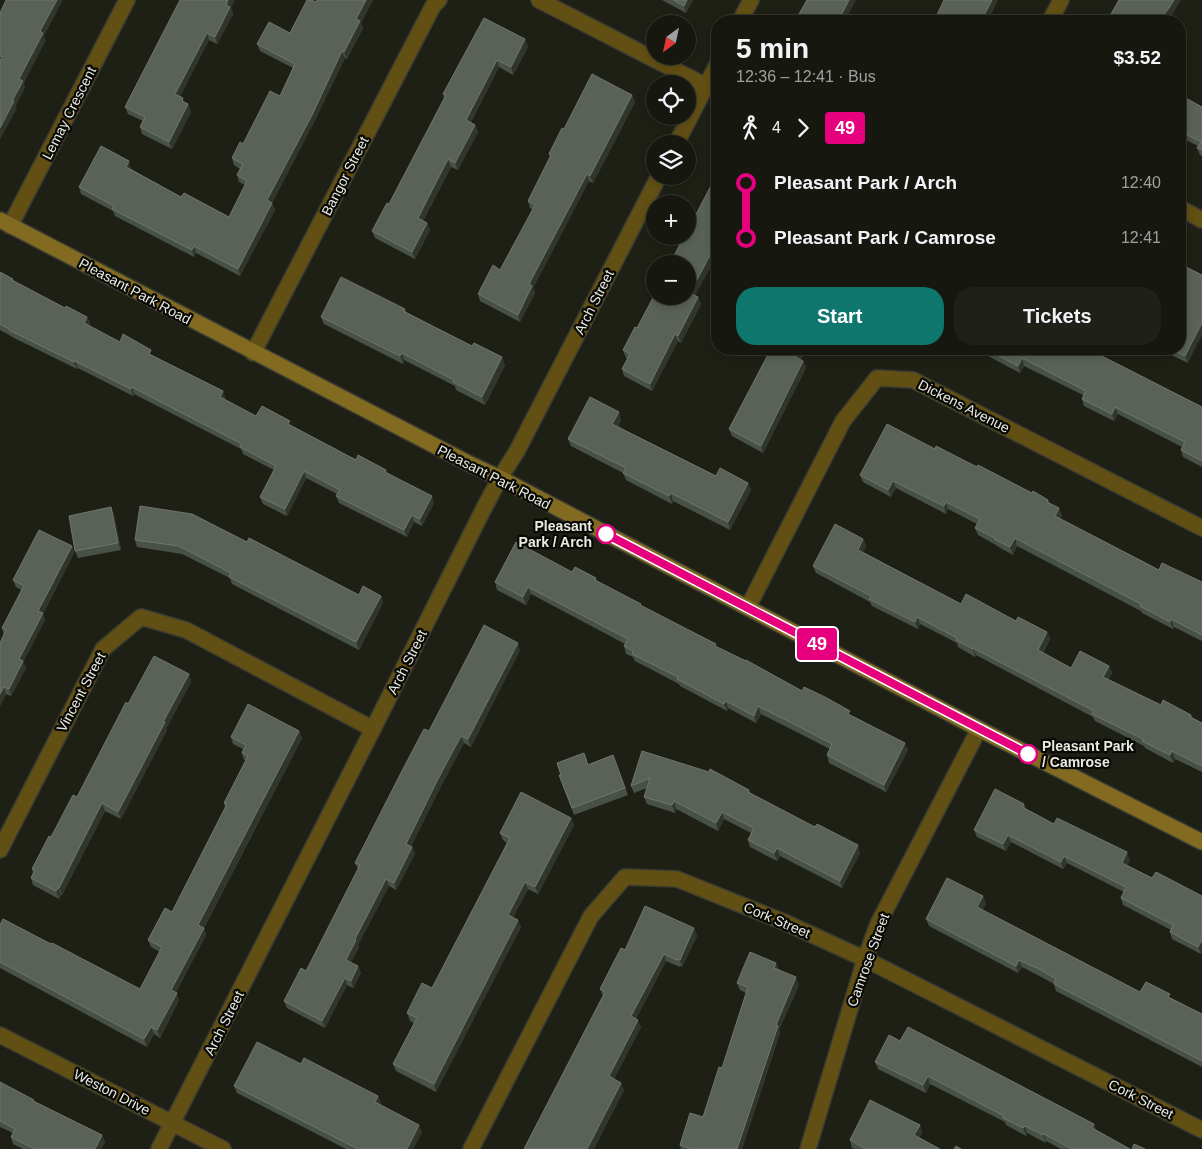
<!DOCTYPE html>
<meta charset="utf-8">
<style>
body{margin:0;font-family:Arial,sans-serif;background:#1f2119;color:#f1f3f6;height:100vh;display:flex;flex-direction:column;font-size:19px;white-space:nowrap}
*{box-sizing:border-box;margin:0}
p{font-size:16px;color:#9ea09f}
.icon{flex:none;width:28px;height:28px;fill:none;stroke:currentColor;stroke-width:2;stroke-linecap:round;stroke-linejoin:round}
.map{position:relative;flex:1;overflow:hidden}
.side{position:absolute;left:711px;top:15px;width:475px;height:340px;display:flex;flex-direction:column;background:#161810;border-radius:20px;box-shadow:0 2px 8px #0003,0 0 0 1px #353730}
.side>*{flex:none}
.badge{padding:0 10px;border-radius:4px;font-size:18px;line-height:32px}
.needle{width:32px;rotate:213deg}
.controls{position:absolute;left:646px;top:15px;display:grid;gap:10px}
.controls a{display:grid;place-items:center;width:50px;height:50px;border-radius:50%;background:#161810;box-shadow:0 2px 8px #0003,0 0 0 1px #353730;font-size:25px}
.map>.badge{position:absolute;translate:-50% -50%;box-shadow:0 0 0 2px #fff}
.legs{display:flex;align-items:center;gap:8px;height:55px;padding:0 25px;font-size:16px}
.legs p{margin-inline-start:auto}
.headline{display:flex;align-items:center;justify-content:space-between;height:85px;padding:0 25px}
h1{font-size:28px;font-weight:800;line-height:38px}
.button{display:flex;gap:10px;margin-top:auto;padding:10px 25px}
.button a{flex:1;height:58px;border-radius:20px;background:#0f766e;color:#fff;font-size:20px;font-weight:800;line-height:58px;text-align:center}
.button a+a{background:#1f2119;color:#f1f3f6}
ul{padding:0 25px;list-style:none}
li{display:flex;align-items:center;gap:18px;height:55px;font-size:19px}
li i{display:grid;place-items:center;width:8px;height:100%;margin:0 6px;background:currentColor}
li i::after{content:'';width:12px;height:12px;margin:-6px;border:4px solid;border-radius:50%;background:#161810}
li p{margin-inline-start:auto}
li:first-child i{background:linear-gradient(#0000 50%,currentColor 0)}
li:last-child i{background:linear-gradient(currentColor 50%,#0000 0)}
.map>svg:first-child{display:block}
</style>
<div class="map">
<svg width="1202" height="1149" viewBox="0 0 1202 1149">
<rect width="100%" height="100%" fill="#1e2015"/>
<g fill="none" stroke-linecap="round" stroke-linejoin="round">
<defs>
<path id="street" d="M539 0 706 86
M740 21 751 0
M1050 21 1061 0
M676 144 718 63
M1180 208 1202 220
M10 226 127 0
M253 353 433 6 439 0
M748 607 843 421 877 378 913 380 1202 528
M0 850 103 649 141 617 186 630 373 729
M0 1035 223 1149
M159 1149 373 729 483 510 500 478 517 451 659 176
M471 1149 591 916 625 877 677 879 784 922 865 959 1202 1130
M808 1149 865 959 878 924 979 729"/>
<path id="secondary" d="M0 220 468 463 500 478 979 729 1202 842"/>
</defs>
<use href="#street" stroke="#3a3c32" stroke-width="18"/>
<use href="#secondary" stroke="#3a3c32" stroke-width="18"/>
<use href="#street" stroke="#624f14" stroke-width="15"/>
<use href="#secondary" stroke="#826b21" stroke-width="15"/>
</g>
<path fill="#485147" d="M319 0H373L361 23 363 28 347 59 345 58 314 122 272 203 275 210 240 276 196 253 194 257 115 216 113 211 81 194 79 187 131 168V169L181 197 229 217 245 185 239 182 237 175 240 169 234 165 232 158 280 96 293 68 260 51 257 44 290 33 316 2Z
M662 0H693L686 13Z
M231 8 233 14 217 44 209 40 180 96 185 103 188 104 191 112 172 149 142 134 140 127 143 121 128 114 125 107Z
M525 39 528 47 513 75 499 67 471 122 475 125 478 132 458 170 451 167 423 221 427 223 430 230 415 259 375 238 372 231 389 204 444 98 443 94Z
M632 95 635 102 593 183 589 181 533 288 535 293 520 322 480 301 478 294 500 270 533 210 530 208 528 201 550 157 549 154 564 129Z
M1180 95 1202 107V156L1200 155 1197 148 1198 146 1180 137Z
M718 253 695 295 698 297 701 304 681 343 678 341 652 391 624 376 622 369 627 359 626 358 623 350 637 328Z
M1180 264 1188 363 1165 352 1164 349H1180L1181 309 1180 308Z
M0 272 13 281 65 308 87 317 90 324 89 326 120 342 153 356 226 399 225 400 256 416 292 426 356 460 386 470 387 473 434 503 422 526 414 522 407 537 339 503 336 496 337 494 306 478 287 516 263 504 260 497 274 470 243 454 241 449 134 394 133 396 78 368 77 369 12 337 11 336 0 330Z
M405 309 406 312 505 365 485 405 456 390 455 386 404 360 403 364 324 324 321 317Z
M771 349H809L800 360 803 361 806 368 763 453 732 436 729 429Z
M975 349H1088L1202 407V467L1183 457 1181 450 1182 447 1118 414 1114 421 1084 406 1082 399 1083 395 1024 366 1020 373Z
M621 420 618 427 716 476 748 483 751 490 730 530 673 501 672 504 626 480 623 473 571 446 568 439Z
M935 449 977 467 1032 493 1048 500 1050 504 1059 508 1062 516 1060 519 1159 570 1202 582V641L1174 627 1173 629 1142 613 1141 611 1017 546 1013 555 997 546 996 545 978 535 975 528 977 524 948 509 946 514 896 488 891 497 863 482 860 475Z
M111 507 114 514 121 550 78 558 75 551Z
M863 539 866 546 863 552 961 604 1016 621 1047 632 1050 639 1043 653 1071 668 1109 666 1112 673 1108 679 1161 705 1191 715 1193 718 1202 723V772L1175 759 1173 763 1145 748 1144 746 1095 721 1093 717 976 655 975 657 958 647 957 643 920 624 918 629 872 606 870 602 816 573 813 566Z
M135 540 247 542 359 595 381 596 383 603 359 650 232 584 230 578 182 554 137 547Z
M72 546 74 553 43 614 45 620 23 662 26 668 11 696 6 694 0 706V643L4 635 2 628 21 590 16 587 13 580Z
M572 572 597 582 641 604V606L717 647 852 716 908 750 886 792 829 763 827 755 830 749 761 714 756 723 728 708 727 711 680 686 679 684 635 661 633 657 626 654 624 646 625 644 531 594 526 605 497 590 495 582Z
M520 650 471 747 464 743 440 788 411 846 412 847 415 854 396 890 389 886 358 945 359 947 351 962 361 973 353 988 347 985 325 1028 287 1008 284 1001 306 971 358 869 355 863 429 731Z
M189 674 191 682 167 727V730L121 819 105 811 62 895H61L59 899 33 885 31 878 33 873 32 869 77 797 128 704Z
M299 731 302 738 204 928 206 935 176 992 179 1000 160 1038 154 1034 147 1047 0 968V925L51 944 140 989 160 952 151 947 148 940 172 912 225 808 224 803 246 760H244L242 753 243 749 233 744 231 737Z
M642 751 749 790 750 793 860 853 842 888 780 856 777 861 750 847 748 840 751 833 724 819 718 831 676 809 675 813 647 804 644 797 647 788 634 793 631 786Z
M613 755 628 795 574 815 559 775Z
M1024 804 1026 809 1054 824 1130 860 1127 865 1152 878 1202 896V952L1201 954 1172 939 1170 932 1171 930 1123 905 1121 898 1124 892 1067 863 1063 869 1011 842 1006 851 977 837 974 830Z
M571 818 574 825 538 894 528 889 513 917 521 927 436 1092 396 1071 393 1064 414 1023 410 1021 407 1013 432 988 507 843 503 840 500 833Z
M986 904 982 910 1140 992 1171 998 1202 1014V1067L1056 991 1054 984 1043 978 1022 967 1018 973 929 926 926 919Z
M694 928 697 936 682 967 680 966V967L666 961 636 1019 641 1027 614 1079 624 1090 594 1149H524L603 996 600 989 625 950Z
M776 963 779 970 799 985 779 1030 780 1033 742 1149H681L680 1145 703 1117 722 1068 746 993 740 990 737 983Z
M900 1041 1097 1131 1130 1149H1061L1046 1141V1143L1027 1133 1026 1136 1006 1125 1005 1122 930 1084 926 1093 878 1069 875 1062Z
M301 1064 378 1096 381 1104 380 1105 422 1132 413 1149H346L237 1093 234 1086Z
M0 1082 34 1100V1101L102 1135 105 1142 101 1149H23L13 1144 11 1137 13 1133 0 1127Z
M920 1125 922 1132 919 1138 940 1149H855L852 1148 850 1140Z"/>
<path fill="#30362c" d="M57 0H63L44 36 46 40 24 83 25 88 16 106 17 108 0 140V128L12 101 19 79 40 31Z
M228 0H235L231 8 233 14 217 44 215 37Z
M366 0H373L361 23 363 28 347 59 344 52 356 19Z
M687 0H693L686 13 684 6Z
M849 0H856L845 21H838Z
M992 0H998L988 21H981Z
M1174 0H1181L1172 15 1168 21H1159Z
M207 33 209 40 178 101 175 94Z
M525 39 528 47 513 75 511 67Z
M342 51 345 58 314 122 272 203 275 210 240 276 238 269 267 200Z
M497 60 499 67 468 127 466 120Z
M632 95 635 102 593 183 590 176Z
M188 104 191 112 172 149 169 142Z
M475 125 478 132 458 170 455 163Z
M448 159 451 167 420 226 418 218Z
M129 161 131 168 128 174 126 167Z
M587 174 589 181 533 288 535 293 520 322 518 315 529 284Z
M427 223 430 230 415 259 412 252Z
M718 240V253L693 300 690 293Z
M194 246 196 253 194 257 192 250Z
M698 297 701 304 681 343 678 336Z
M87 317 90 324 87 330 84 323Z
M1202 323V335L1188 363 1185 356Z
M675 334 678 341 652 391 650 384Z
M800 349H809L797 364 794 356Z
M402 353 404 360 403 364 400 356Z
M502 357 505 365 485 405 482 397Z
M1022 358 1024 366 1020 373 1018 366Z
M75 361 78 368 77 369 74 362Z
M803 361 806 368 763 453 761 446Z
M132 387 134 394 133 396 131 389Z
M223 391 226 399 223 404 220 397Z
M1115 407 1118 414 1114 421 1112 414Z
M619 412 621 420 615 431 612 424Z
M304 471 306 478 287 516 285 509Z
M893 481 896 488 891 497 888 490Z
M748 483 751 490 730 530 728 522Z
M671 493 673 501 672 504 669 496Z
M432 496 434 503 422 526 420 519Z
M946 502 948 509 946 514 944 506Z
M111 507 114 514 121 550 118 543Z
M1059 508 1062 516 1058 524 1055 516Z
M412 515 414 522 407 537 404 530Z
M1015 538 1017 546 1013 555 1010 547Z
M863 539 866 546 861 557 858 550Z
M72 546 74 553 43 614 45 620 23 662 26 668 11 696 9 689 19 659 38 611Z
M528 587 531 594 526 605 523 597Z
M381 596 383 603 359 650 356 642Z
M917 617 920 624 918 629 915 622Z
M1171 619 1174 627 1173 629 1170 622Z
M1047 632 1050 639 1040 657 1038 650Z
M518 643 520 650 471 747 468 739Z
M973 648 976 655 975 657 973 649Z
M1109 666 1112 673 1106 684 1103 677Z
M189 674 191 682 167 727V730L121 819 118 812 163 722Z
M4 687 6 694 0 706V694Z
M726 701 728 708 727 711 724 704Z
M758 706 761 714 756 723 754 716Z
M299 731 302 738 201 933 198 925Z
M461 736 464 743 440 788 409 851 406 844 437 781Z
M905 743 908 750 886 792 884 785Z
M1172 751 1175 759 1173 763 1170 755Z
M674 801 676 809 675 813 672 805Z
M102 803 105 811 62 895 59 888Z
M722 812 724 819 718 831 716 823Z
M571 818 574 825 538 894 535 887Z
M1008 835 1011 842 1006 851 1003 844Z
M858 845 860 853 842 888 840 881Z
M412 847 415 854 396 890 394 883Z
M777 848 780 856 777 861 774 853Z
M1127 852 1130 860 1125 870 1122 863Z
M1064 856 1067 863 1063 869 1061 862Z
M386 879 389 886 358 945 359 947 349 967 346 960 355 939Z
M525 882 528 889 511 922 508 915Z
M58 888 61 895 59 899 56 891Z
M983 896 986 904 980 914 977 907Z
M518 920 521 927 436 1092 434 1084Z
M204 928 206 935 174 997 171 990Z
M694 928 697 936 682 967 680 960Z
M1202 940V952L1201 954 1198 947Z
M664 954 666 961 634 1023 631 1016Z
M1019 960 1022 967 1018 973 1016 966Z
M776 963 779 970 774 968Z
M358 966 361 973 353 988 351 981Z
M796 977 799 985 779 1030 780 1033 742 1149H737L776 1025Z
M345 978 347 985 325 1028 322 1021Z
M177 993 179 1000 160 1038 157 1030Z
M638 1020 641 1027 612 1083 609 1076Z
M151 1027 154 1034 147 1047 144 1039Z
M928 1076 930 1084 926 1093 923 1085Z
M621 1083 624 1090 594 1149H587Z
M378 1096 381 1104 378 1109 375 1102Z
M1094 1124 1097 1131 1092 1128Z
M419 1125 422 1132 413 1149H407Z
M920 1125 922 1132 917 1143 914 1135Z
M1025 1126 1027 1133 1026 1136 1023 1128Z
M1044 1134 1046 1141V1143L1043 1135Z
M102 1135 105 1142 101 1149H95Z"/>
<path fill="#596158" stroke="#70776d" d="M6 0H57L40 31 43 33 19 79 23 81 12 101H14L0 128V60L2 57 0 56V13Z
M180 0H228L226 5 230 7 215 37 207 33 175 94 183 98 182 101 188 104 169 142 140 127 145 117 125 107Z
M307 0H311L316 2 317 0H366L356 19 360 21 344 52 342 51 312 115 267 200 272 203 238 269 194 246 192 250 112 209 114 206 79 187 101 146 129 161 126 167 181 197 184 193 229 217 247 181 237 175 243 164 232 158 240 142 243 144 270 91 280 96 295 64 257 44 269 22 290 33Z
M673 0H687L684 6Z
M807 0H849L838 21H795Z
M944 0H992L981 21H934Z
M1119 0H1174L1169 8 1159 21H1157L1154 19 1152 21H1107Z
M484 18 525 39 511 67 497 60 466 120 475 125 455 163 448 159 418 218 427 223 412 252 372 231 387 203 389 204 446 95 443 94Z
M592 74 632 95 590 176 587 174 529 284 532 286 518 315 478 294 493 265 500 270 535 205 528 201 551 155 549 154 562 128 564 129Z
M1180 95 1202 107V150L1197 148 1201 142 1180 131Z
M718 172V240L690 293 698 297 678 336 675 334 650 384 622 369 630 354 623 350 635 327 637 328 655 294V296H688V264H670L684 236H688V230Z
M1180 264 1202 275V323L1185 356 1171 349H1180V311L1183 305 1180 303Z
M0 272 13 279 12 280 65 308 66 306 87 317 84 323 120 342 123 334 151 350 149 354 223 391 220 397 256 416 262 406 290 421 288 424 356 460 358 455 386 470 385 472 432 496 420 519 412 515 404 530 336 496 340 490 304 471 285 509 260 497 276 466 240 447 242 444 132 387 131 389 75 361 74 362 9 330V329L0 324Z
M341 277 405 309 403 311 472 346 474 343 502 357 482 397 453 382 454 380 402 353 400 356 321 317Z
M771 349H800L794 356 803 361 761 446 729 429Z
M986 349H1088L1202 407V461L1181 450 1185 442 1115 407 1112 414 1082 399 1086 391 1022 358 1018 366Z
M590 397 619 412 612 424 716 476 720 468 748 483 728 522 671 493 669 496 623 473 626 468 568 439Z
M887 424 935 449 936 446 977 467 978 465 1032 493 1033 491 1048 500 1047 502 1059 508 1055 516 1159 570 1162 563 1202 582V635L1171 619 1170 622 1140 606 1141 604 1015 538 1010 547 994 539 995 538 975 528 980 519 946 502 944 506 893 481 888 490 860 475Z
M140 506 192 514 247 542 249 538 359 595 363 586 381 596 356 642 229 577 231 573 179 546 135 540Z
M111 507 118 543 75 551 69 516Z
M835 524 863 539 858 550 961 604 966 594 1016 621 1018 617 1047 632 1038 650 1071 668 1080 651 1109 666 1103 677 1161 705 1163 700 1191 715 1190 717 1202 723V766L1172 751 1170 755 1142 741 1143 739 1092 714 1094 711 973 648V649L956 640 957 638 917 617 915 622 869 599 871 596 813 566Z
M39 530 72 546 38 611 43 613 19 659 23 661 9 689 4 687 0 694V643L6 630 2 628 24 586 13 580Z
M516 542 572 572 575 567 596 578 595 580 641 604 640 605 716 644 715 646 746 661V660L802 691 804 687 825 697 850 711 848 714 905 743 884 785 827 755 832 744 796 725 758 706 754 716 726 701 724 704 677 679 678 677 632 654 633 651 624 646 628 639 528 587 523 597 495 582Z
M484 625 518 643 468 739 461 736 437 781 406 844 412 847 394 883 386 879 355 939 356 940 346 960 358 966 351 981 345 978 322 1021 284 1001 301 968 306 971 360 865 355 863 404 767 424 729 429 731Z
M154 656 189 674 163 722H165L118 812 102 803 59 888H58L56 891 31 878 35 870 32 869 49 836 51 837 73 795 77 797 126 702 128 704Z
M248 704 299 731 198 925 204 928 171 990 177 993 157 1030 151 1027 144 1039 0 962V925L3 919 51 944 52 943 140 989 162 947 148 940 165 908 172 912 227 804 224 803 248 756 242 753 246 745 231 737Z
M642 751 709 772 710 769 749 790 748 792 815 827 817 824 858 845 840 881 777 848 774 853 748 840 754 828 722 812 716 823 674 801 672 805 644 797 650 778 631 786Z
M584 753 588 765 613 755 625 788 572 808 559 775H561L557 763Z
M995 789 1024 804 1022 807 1054 824 1057 818 1127 852 1122 863 1152 878 1156 872 1202 896V940L1198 947 1170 932 1173 925 1121 898 1126 887 1064 856 1061 862 1008 835 1003 844 974 830Z
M521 792 571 818 535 887 525 882 508 915 518 920 434 1084 393 1064 417 1018 407 1013 422 983 432 988 510 838 500 833Z
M947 878 983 896 977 907 1140 992 1146 982 1170 994 1168 997 1202 1014V1061L1054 984 1056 979 1041 970 1019 960 1016 966 926 919Z
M645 906 694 928 680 960 678 959 677 960 664 954 631 1016 638 1020 609 1076 621 1083 587 1149H524L605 992 600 989 621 948 625 950Z
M750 952 776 963 774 968 796 977 776 1025 778 1026 737 1149H692L680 1145 690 1113 703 1117 719 1067 722 1068 748 987 737 983Z
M908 1027 1094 1124 1092 1128 1130 1149H1072L1044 1134 1043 1135 1025 1126 1023 1128 1003 1118 1004 1116 928 1076 923 1085 875 1062 889 1035 900 1041Z
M257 1042 301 1064 304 1058 378 1096 375 1102 419 1125 407 1149H358L234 1086Z
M0 1082 34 1100 33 1101 102 1135 95 1149H35L11 1137 15 1129 0 1121Z
M870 1100 920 1125 914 1135 940 1149H866L850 1140Z
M1134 1144 1145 1149H1132Z
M956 1146 961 1149H954Z"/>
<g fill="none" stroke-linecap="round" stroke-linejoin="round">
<defs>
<path id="line-1" d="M606 534 1028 754"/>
</defs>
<use href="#line-1" stroke="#fff" stroke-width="11"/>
<use href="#line-1" stroke="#e6007e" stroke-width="8"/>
</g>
<g fill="#fff" stroke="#e6007e" stroke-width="2.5">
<circle cx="606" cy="534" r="9"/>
<circle cx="1028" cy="754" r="9"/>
</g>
<g text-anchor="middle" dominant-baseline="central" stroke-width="4.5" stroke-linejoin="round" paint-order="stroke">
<g font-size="14" fill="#e9ebe3" stroke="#080905">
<text transform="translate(69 113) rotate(-63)">Lemay Crescent</text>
<text transform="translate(345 176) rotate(-63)">Bangor Street</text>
<text transform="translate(135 291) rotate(28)">Pleasant Park Road</text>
<text transform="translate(594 302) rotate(-63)">Arch Street</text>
<text transform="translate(964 406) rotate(27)">Dickens Avenue</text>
<text transform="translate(494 477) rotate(27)">Pleasant Park Road</text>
<text transform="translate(407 662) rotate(-63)">Arch Street</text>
<text transform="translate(81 692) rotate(-62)">Vincent Street</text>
<text transform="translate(777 920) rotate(23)">Cork Street</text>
<text transform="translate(868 960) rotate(-70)">Camrose Street</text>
<text transform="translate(224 1023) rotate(-63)">Arch Street</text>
<text transform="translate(112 1092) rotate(27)">Weston Drive</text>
<text transform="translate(1141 1099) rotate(27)">Cork Street</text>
</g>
<g font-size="14" font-weight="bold" fill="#e9ebe3" stroke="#080905" text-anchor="end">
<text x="592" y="526">Pleasant<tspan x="592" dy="16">Park / Arch</tspan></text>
<text x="1042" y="746" text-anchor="start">Pleasant Park<tspan x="1042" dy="16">/ Camrose</tspan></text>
</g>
</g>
</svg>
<div class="controls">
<a><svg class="needle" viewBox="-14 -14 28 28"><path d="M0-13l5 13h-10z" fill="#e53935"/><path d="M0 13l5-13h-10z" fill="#9ea09f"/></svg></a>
<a><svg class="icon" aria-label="locate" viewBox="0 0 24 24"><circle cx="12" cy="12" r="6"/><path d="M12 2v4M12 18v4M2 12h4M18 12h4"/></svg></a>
<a><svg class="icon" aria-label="layers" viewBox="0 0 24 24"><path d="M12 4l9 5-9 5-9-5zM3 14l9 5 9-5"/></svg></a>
<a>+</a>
<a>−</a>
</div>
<b class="badge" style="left:817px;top:644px;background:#e6007e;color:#fff">49</b>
<section class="side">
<div class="headline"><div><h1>5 min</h1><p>12:36 – 12:41 · Bus</p></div><b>$3.52</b></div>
<div class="legs"><svg class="icon" aria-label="walk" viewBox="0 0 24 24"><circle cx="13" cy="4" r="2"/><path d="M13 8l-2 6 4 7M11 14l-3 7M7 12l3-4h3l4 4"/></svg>4<svg class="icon" aria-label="forward" viewBox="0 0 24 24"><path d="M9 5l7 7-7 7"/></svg><b class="badge" style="background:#e6007e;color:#fff">49</b></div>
<ul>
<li><i style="color:#e6007e"></i><b>Pleasant Park / Arch</b><p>12:40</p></li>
<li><i style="color:#e6007e"></i><b>Pleasant Park / Camrose</b><p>12:41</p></li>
</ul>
<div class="button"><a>Start</a><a>Tickets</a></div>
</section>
</div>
